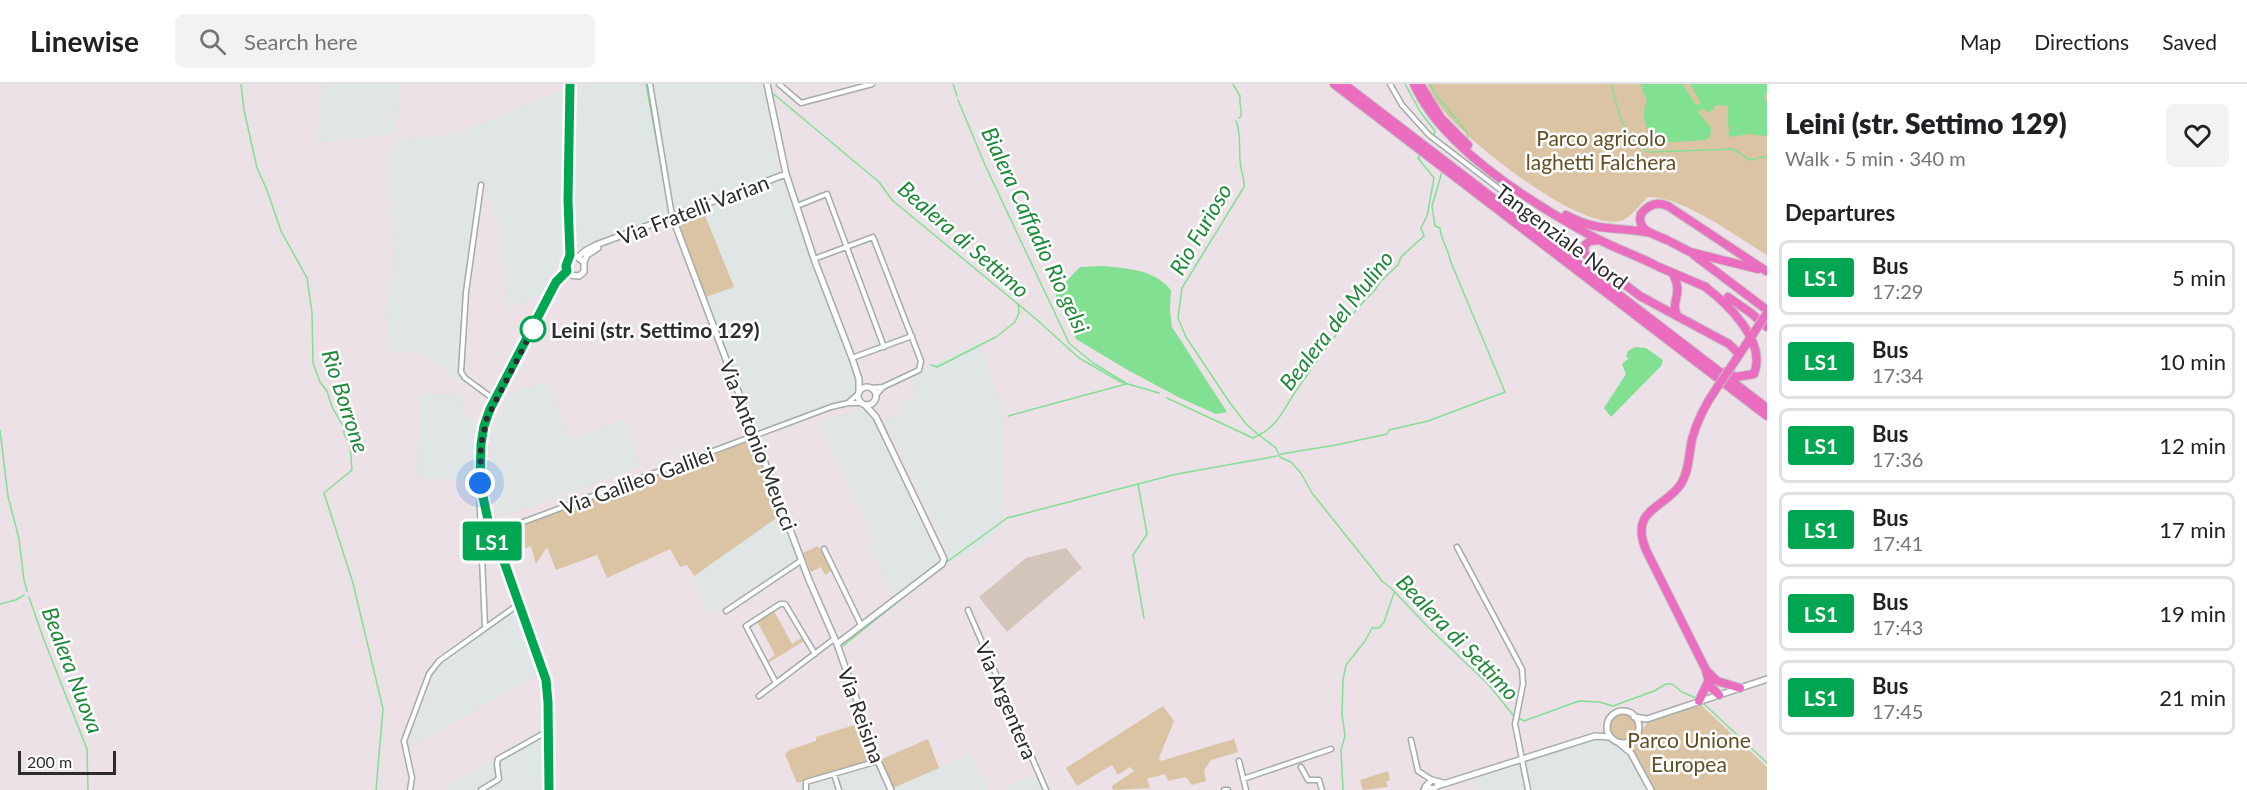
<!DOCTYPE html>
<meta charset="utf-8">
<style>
body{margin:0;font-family:Lato,sans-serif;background:#f2f2f2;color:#202124;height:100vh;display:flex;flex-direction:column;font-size:22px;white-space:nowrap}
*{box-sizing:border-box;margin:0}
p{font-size:20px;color:#757577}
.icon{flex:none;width:33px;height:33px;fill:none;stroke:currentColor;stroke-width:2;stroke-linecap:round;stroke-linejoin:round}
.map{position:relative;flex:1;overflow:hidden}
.details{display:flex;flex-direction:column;background:#fff;width:480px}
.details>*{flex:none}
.badge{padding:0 12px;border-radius:4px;font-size:21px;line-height:39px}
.scale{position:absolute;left:18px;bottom:15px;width:98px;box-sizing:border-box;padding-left:6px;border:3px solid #2c2c2c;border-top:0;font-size:16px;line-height:21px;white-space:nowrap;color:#2c2c2c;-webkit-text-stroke:4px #fff;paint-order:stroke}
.you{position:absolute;width:30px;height:30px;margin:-15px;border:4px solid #fff;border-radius:50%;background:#1a73e8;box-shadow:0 0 0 9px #1a73e833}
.map>.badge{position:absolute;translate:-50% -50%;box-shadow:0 0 0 3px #fff}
h2{padding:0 18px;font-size:22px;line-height:54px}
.round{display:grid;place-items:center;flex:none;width:63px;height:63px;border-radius:9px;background:#f2f2f2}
.head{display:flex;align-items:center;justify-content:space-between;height:102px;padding:0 18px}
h1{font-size:28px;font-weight:800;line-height:45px}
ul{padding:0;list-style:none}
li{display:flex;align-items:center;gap:18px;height:75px;margin:0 12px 9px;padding:0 6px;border:3px solid #e0e0e0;border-radius:9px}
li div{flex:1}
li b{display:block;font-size:22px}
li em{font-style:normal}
li .badge{min-width:66px;font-weight:700;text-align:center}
header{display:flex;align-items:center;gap:36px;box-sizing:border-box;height:84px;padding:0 30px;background:#fff;border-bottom:2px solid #e0e0e0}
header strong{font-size:28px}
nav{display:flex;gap:33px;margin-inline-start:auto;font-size:21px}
.search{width:420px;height:54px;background:#f2f2f2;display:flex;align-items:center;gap:15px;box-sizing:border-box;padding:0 21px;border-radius:9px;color:#757577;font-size:22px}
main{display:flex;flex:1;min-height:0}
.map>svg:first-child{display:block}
</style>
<header>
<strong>Linewise</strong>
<div class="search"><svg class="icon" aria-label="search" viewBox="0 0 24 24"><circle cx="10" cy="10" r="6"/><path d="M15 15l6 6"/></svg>Search here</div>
<nav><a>Map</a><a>Directions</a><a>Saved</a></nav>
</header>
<main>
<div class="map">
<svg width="1767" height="706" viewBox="0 0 1767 706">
<rect width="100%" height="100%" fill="#ece1e7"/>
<path fill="#e0e5e6" d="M322 0H402L394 50 317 59Z
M593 0H762L779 89 577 165 573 2Z
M566 5V165L558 173 557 188 547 208 508 225 501 147 485 99H481L466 208 460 297 420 269 391 267 386 229 394 183 395 155 390 115 391 64 397 56 468 48V45Z
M781 96 858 301 857 311 855 315 756 352 706 213 734 203 702 124Z
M979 256 1004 333 1002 444 979 464 947 478 945 460 886 337 901 330 900 319 917 310 910 293Z
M546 297 548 302 550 301 570 355 623 336 640 383 503 433 497 426 492 407 489 383 492 356 495 339 508 311Z
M420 309 462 311V328L465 332 477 336 475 349 474 395H418Z
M861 325H867L939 478 896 513 872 469 868 459 874 456 872 450 818 339Z
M782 430 798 474 710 531 692 494Z
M513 530 519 533 540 589 409 664 411 650 438 583 489 543Z
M544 648 545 706H441L540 649Z
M1598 652 1606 653 1629 670 1648 706H1478L1474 692Z
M971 669 989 706H893V704Z
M876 675 890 706H801L799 699Z
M1039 689 1045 706H1001L1015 699Z"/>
<path fill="#dbc4a4" d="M1427 0H1767V171C1737 153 1682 112 1648 113 1641 119 1630 135 1620 137 1582 146 1488 72 1460 44 1447 32 1434 17 1427 0Z
M702 124 734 203 706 213 678 138 681 132Z
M756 352 782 430 694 492 687 481 680 483 670 465 607 494 597 471 556 486 547 463 536 480 531 462 508 470 503 449 519 441Z
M818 462 833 486 825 491 821 483 811 488 803 469Z
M774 527 792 560 801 554 804 557 768 579 767 577 775 571 757 537Z
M1701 621 1767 683V706H1654L1633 667 1634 659C1640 654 1642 646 1647 639Z
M1163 622 1174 637 1159 674 1161 677 1234 655 1238 668 1211 676 1204 686 1206 697 1192 701 1186 693 1168 697 1165 690 1147 695 1150 704 1113 706 1112 702 1134 687 1130 683 1118 691 1112 681 1077 702 1066 684Z
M1610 643a13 13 0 1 1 26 0a13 13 0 1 1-26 0Z
M861 639 863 640 876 676 797 699 785 670 789 666 816 657V653Z
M928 655 939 684 893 704 882 675Z
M1388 687 1390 696 1386 698 1388 703 1363 706 1360 696Z"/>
<path fill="#d4c5ba" d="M1066 464 1082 484 1007 548 979 513 1026 474Z"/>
<path fill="#82e092" d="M1640 0H1683L1696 21 1701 19 1690 0H1767V9L1764 13 1767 18V52L1749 50 1731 53 1728 50 1730 45 1728 41V22L1716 21 1712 27 1707 28 1703 24 1698 28 1711 44 1710 53 1706 56 1657 59C1646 48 1640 32 1647 17Z
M1103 182C1130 185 1153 185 1171 206L1170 226 1172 243 1227 328 1216 330 1178 313 1126 285 1076 255 1056 212 1057 207 1080 183Z
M1635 263 1646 264 1663 276 1661 282 1611 333 1604 324 1626 290 1622 280 1629 274 1626 273 1628 267Z"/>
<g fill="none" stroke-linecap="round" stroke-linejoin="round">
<path stroke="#82e092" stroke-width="1.5" d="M241 0 244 26 257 84 267 106 281 147 307 194 312 229 313 279 320 298 327 307 332 323 344 344V350L350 360 352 386 324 409 353 499 383 625 376 706
M646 0 668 118
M953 0 957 12
M1233 0 1240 12C1239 19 1242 25 1241 32L1239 34
M1405 0 1421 29 1435 47 1434 51
M1430 0 1435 10 1467 48 1468 54
M1611 0C1619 27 1621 54 1648 68L1733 65 1750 76 1767 72
M770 7 879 98 892 116 1036 235 1079 274 1121 298 1159 309
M958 16 985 81 1069 259 1093 279 1126 299
M1236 37C1242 51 1238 69 1241 84 1242 91 1245 95 1244 103L1182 204 1178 234 1186 253 1230 319 1247 341 1259 351C1279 342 1287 318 1300 301 1323 269 1346 234 1375 206L1380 198 1398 181 1401 173 1424 152 1421 144 1427 132 1434 94 1418 74 1420 71
M931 281 937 283 996 253 1015 238 1019 229 1018 220
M1167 314 1253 354 1259 351 1276 364 1280 373 1291 378 1301 389 1312 409 1383 498 1392 505 1428 543 1488 600 1513 631 1524 637 1579 617 1599 618 1613 622 1654 607 1666 600H1672L1682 608 1696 614
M1008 332 1126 300
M0 346 8 412 19 455 24 496 27 507
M1281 370 1336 361 1387 350 1389 346 1428 337 1505 308 1450 176C1448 163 1441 157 1440 144L1435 142 1432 122 1442 88
M944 480 1007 434 1138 400
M29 513 44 556 87 665 88 706
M0 520 16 516 24 511
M1144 534 1133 471 1147 450 1138 400 1177 390 1277 372
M843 562 915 504
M1702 618 1767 679
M1343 706 1341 666 1345 652 1342 630 1343 596 1346 581 1365 557 1372 544H1379L1384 538 1394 509"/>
<defs>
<path id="street" d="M650 0 672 132
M779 0 801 19 872 0
M1390 0 1402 21 1429 51 1575 163 1583 165
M481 101 466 208 461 288 465 294 495 316
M797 122 827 110 884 263
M814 175 873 153 921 277 919 286 883 303 871 304
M852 274 912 252
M876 311 883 303
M849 318 857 311
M479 405 485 543
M499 443 517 440
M503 449 518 440 831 323 848 319H860
M1457 463 1522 585 1523 600 1515 640 1528 706
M824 465 861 541
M968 526 1046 706
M726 527 802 476
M776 599 746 542 780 520H785L815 570
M759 612 834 555
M1411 656 1418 687 1432 696
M1239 677 1246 706
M1301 683 1308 696H1319L1322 706
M834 690 839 706
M1243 695 1331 665
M410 706 412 694 404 657 429 590 439 577 519 520
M481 706 499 695 497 680 498 675 541 651 548 650
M806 706V698L878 677
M1224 706H1228"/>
<path id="secondary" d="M570 0 569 116 570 171 566 182 570 191
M767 0 786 90 814 175 852 274 859 295V307
M672 132 809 496 837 560 878 677 891 706
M578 173 585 167 596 161 786 90
M584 178 587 171 598 164
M569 191 579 192 584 188V178L577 173
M858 312a9 9 0 1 1 18 0a9 9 0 1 1-18 0Z
M490 433 495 441 503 447 500 457 502 468
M837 560 942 480 944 475 876 333 866 322
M1607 643a16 16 0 1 1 32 0a16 16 0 1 1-32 0Z
M1634 633 1647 635 1767 595
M1619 659 1631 669 1651 706
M1425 703 1432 696 1443 699
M549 706 548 618 546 596 503 472 487 451 488 436 479 399 481 360 484 343 490 325 556 198 567 187
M1424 706 1429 704 1434 705 1437 702 1595 652 1610 653"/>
<path id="highway" d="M1334 0 1767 332
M1344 0 1767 324
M1414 0C1441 62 1530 118 1588 150 1609 162 1633 170 1655 181
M1420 0 1441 34 1468 61
M1566 131C1599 149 1617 142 1651 149
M1600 156 1590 157 1585 161 1584 168 1588 173 1640 212 1729 260 1739 270
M1667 156C1654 150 1636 147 1641 130 1648 121 1657 117 1668 122L1766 187
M1671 158 1690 168 1758 185
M1694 171 1767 226
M1659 183 1706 203
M1673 190C1684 212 1670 215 1677 232
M1704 202C1727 219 1767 257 1754 290L1736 293 1725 288
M1728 213 1751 229 1767 243
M1731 283 1753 250
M1716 305C1705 321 1697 337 1692 355 1689 370 1689 387 1681 400 1664 425 1629 425 1646 466L1706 586 1717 597 1740 604
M1706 587 1710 602 1719 611
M1699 617 1708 598"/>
</defs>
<use href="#street" stroke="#a3aca9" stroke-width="7"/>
<use href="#secondary" stroke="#a3aca9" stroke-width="8"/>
<use href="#highway" stroke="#c4c4c4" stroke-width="10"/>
<use href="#street" stroke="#fff" stroke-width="4"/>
<use href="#secondary" stroke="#fff" stroke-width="5"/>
<use href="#highway" stroke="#eb6dc0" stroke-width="8"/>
<defs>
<path id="highway-bridge" d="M1753 250 1767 229
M1716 305 1731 283"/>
</defs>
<use href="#highway-bridge" stroke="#c4c4c4" stroke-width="10" stroke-linecap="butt"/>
<use href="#highway-bridge" stroke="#eb6dc0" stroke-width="8"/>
</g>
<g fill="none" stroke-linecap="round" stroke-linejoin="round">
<defs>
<path id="line" d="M549 706 548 618 546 596 502 472 494 457 487 451 488 436 480 399 481 360 484 342 490 325 556 198 567 187 566 182 570 171 568 116 570 0"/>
</defs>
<use href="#line" stroke="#fff" stroke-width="14"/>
<use href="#line" stroke="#00a651" stroke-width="9"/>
<path stroke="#2c2c2c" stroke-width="6" stroke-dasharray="0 10.8" d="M480 399 481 360 487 334 533 245"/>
</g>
<circle fill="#fff" stroke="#00a651" stroke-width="3" cx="533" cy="245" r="12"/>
<g text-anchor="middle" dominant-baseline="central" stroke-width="5" stroke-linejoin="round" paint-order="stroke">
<g font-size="21" fill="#624f24" stroke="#fff">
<text x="1601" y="53">Parco agricolo<tspan x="1601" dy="24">laghetti Falchera</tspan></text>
<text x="1689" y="655">Parco Unione<tspan x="1689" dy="24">Europea</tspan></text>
</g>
<g font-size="21" fill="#2c2c2c" stroke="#fff">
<text transform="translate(693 125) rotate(-21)">Via Fratelli Varian</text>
<text transform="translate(1562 152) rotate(37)">Tangenziale Nord</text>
<text transform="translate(759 361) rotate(69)">Via Antonio Meucci</text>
<text transform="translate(637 396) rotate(-20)">Via Galileo Galilei</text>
<text transform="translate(1007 616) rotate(67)">Via Argentera</text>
<text transform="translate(862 631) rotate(70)">Via Reisina</text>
</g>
<g font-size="21" font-weight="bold" fill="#2c2c2c" stroke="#fff" text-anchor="start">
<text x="551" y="245">Leini (str. Settimo 129)</text>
</g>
<g font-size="22" font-style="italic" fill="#1e8839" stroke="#fff">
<text transform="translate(1200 145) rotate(-60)">Rio Furioso</text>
<text transform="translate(1036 146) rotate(65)">Bialera Caffadio Rio gelsi</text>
<text transform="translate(964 155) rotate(41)">Bealera di Settimo</text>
<text transform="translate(1336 236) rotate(-52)">Bealera del Mulino</text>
<text transform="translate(346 317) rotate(72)">Rio Borrone</text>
<text transform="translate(1458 553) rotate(46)">Bealera di Settimo</text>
<text transform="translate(73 586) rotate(69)">Bealera Nuova</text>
</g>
</g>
</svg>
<div class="scale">200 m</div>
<div class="you" style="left:480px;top:399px"></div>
<b class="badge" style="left:492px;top:457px;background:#00a651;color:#fff">LS1</b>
</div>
<section class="details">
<div class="head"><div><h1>Leini (str. Settimo 129)</h1><p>Walk · 5 min · 340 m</p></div><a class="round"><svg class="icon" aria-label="heart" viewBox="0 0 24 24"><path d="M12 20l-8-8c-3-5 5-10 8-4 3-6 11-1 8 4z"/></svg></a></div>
<h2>Departures</h2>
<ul>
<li><span class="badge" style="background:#00a651;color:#fff">LS1</span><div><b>Bus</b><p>17:29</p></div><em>5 min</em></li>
<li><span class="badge" style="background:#00a651;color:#fff">LS1</span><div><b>Bus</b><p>17:34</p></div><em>10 min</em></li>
<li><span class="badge" style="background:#00a651;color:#fff">LS1</span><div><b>Bus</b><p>17:36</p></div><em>12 min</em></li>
<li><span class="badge" style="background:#00a651;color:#fff">LS1</span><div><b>Bus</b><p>17:41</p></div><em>17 min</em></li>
<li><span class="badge" style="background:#00a651;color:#fff">LS1</span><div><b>Bus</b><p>17:43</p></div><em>19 min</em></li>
<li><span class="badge" style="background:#00a651;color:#fff">LS1</span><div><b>Bus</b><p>17:45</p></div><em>21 min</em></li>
</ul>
</section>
</main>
